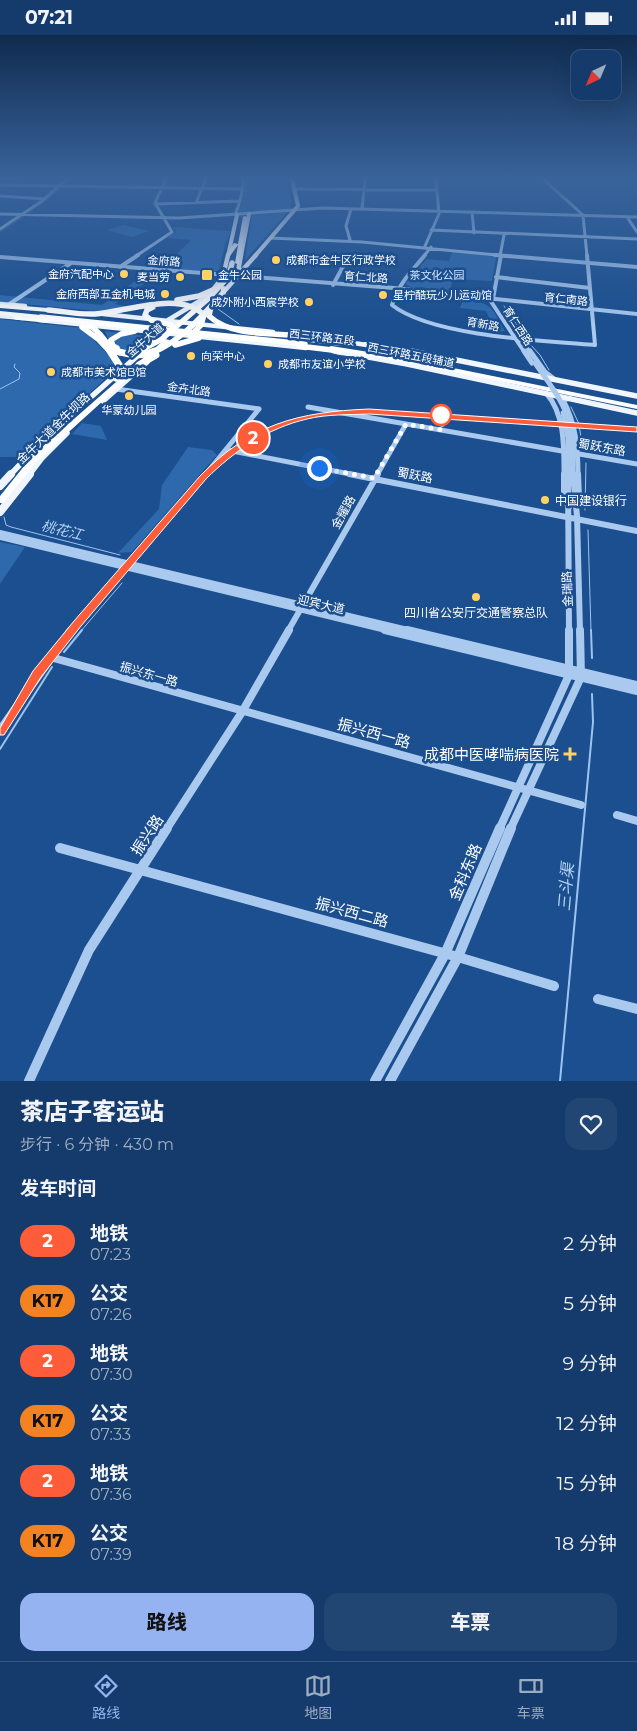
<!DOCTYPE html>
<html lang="zh">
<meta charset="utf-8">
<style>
body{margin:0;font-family:Montserrat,"Noto Sans SC",sans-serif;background:#214673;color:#f1f3f6;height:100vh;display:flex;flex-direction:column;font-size:19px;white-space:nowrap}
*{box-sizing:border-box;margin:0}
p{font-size:16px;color:#9dadc1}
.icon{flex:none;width:28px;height:28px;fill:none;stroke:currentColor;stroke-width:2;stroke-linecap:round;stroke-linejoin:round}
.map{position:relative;height:1046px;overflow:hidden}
.details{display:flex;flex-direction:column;background:#143b6b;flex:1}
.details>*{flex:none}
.badge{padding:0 10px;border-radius:16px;font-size:18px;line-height:32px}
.needle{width:32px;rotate:224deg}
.buttons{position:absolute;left:571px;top:15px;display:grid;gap:10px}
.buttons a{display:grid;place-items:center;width:50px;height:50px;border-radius:10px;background:#143b6b;box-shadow:0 5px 20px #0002,0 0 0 1px #33557e;font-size:25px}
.you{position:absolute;width:25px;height:25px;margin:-12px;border:4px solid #fff;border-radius:50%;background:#1a73e8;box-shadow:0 0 0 8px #1a73e833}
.map>.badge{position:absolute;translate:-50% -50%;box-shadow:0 0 0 2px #fff}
h2{padding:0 20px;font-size:19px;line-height:45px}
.round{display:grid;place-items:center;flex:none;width:52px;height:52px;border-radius:15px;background:#214673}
.summary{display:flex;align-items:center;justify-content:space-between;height:85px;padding:0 20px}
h1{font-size:24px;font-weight:800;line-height:38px}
.button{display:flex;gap:10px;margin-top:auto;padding:10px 20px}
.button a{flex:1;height:58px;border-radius:15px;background:#95b2f1;color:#111;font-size:20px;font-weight:800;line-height:58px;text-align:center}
.button a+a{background:#214673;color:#f1f3f6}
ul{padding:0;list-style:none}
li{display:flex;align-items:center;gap:15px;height:60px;padding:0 20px}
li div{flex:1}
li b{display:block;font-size:19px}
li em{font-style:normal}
li .badge{min-width:55px;font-weight:700;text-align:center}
.status{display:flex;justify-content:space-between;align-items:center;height:35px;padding:0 25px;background:#143b6b;direction:ltr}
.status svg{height:14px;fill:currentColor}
.tab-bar{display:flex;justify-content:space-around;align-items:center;height:70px;border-top:1px solid #33557e;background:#143b6b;font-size:14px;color:#9dadc1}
.tab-bar a{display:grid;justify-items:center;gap:2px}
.tab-bar .selected{color:#95b2f1}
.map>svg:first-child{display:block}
</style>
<div class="status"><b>07:21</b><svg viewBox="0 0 49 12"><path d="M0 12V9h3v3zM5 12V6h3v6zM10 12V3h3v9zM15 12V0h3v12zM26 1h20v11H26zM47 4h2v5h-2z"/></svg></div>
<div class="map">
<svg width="637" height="1046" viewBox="0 0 637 1046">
<rect width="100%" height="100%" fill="#1b4f8f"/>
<path fill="#2e69ad" d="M245 144H287L288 158 292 167 288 177 245 225 252 178H237L242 169C239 160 247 153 245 144Z
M123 190 149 196 132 202 107 195Z
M173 192 231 196 225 210 219 235 213 237 163 233 191 205 167 203 176 197Z
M453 215 496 222 492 246 454 244 448 258 413 253 405 249 427 224 449 226Z
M138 244H151L115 269 130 272 98 276 0 267V260L102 270Z
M463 265C493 268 490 271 505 296L496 297 499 293 493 291 486 276 460 273Z
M0 284 82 293 112 324 115 335 19 422H0Z
M105 296 147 301 148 302 133 319C115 316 111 312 105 296Z
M82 388 101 391 107 405 72 399Z
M188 412 212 415 217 420 132 517 118 518 159 474 162 450Z
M0 507 25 512 0 549Z"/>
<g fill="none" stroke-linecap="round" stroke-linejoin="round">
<path stroke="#9cc4f0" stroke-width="1" d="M224 265 217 272 218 274 239 289
M504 271 524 300
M530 309 540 320 549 335
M0 354 19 344 20 338 14 332 15 329
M571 372 579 389 582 410
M585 475 586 428
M4 482 6 490 11 492 120 520
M588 495 591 596
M81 596 122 548"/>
<path stroke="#9cc4f0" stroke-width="2" d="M591 595 592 623
M64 617 82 595
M0 714 52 632
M560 1046 593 687 592 659"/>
<path stroke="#3c6290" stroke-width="2" d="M66 149 71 144
M29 178 60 153
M1 196 23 182"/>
<path stroke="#3d69a0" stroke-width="4.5" stroke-dasharray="4.5 2" stroke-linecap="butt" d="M241 182 250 144"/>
<path stroke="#a9c9ee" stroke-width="3" d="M543 144 583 180
M0 150 242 154
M293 154 436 155
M0 161 45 164
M196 168 206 144
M155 169 239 166
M362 174 365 144
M472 177 474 198
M0 179 179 183 323 173 637 182
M237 180 236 177C241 167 242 155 244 144
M583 180 587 221
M627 182 637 197
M0 194 42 166 67 144
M431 195 637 204
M270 203 362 207 507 221
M350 205 346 191 351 174
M425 211 439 179 436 144
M136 221 172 197 155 168 166 144
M424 221 431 212
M500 221 504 200"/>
<path stroke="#a9c9ee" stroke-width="4" d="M425 220C412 236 398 249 392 270 431 301 543 306 595 310L587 220
M495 220 637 232
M501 220 493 264 490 265 525 318
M0 222 394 253 637 279
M120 232 138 220
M496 242 590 253
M333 250 346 226 355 227
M8 270 71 228
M521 306 531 318"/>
<path stroke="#a9c9ee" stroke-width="5" d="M524 316 532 328
M530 316 545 337 554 344
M116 354 259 374
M546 358C565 379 564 413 564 440
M570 363 563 365C576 389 578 413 578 440
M308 372 637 429
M227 415 355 440
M568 437V440
M573 438V440
M205 440 259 374
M377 440 406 389"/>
<path stroke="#a9c9ee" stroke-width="6" d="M349 439 637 496
M564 439V464L569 472
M568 439 569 596
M573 439 577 481 580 596
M576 471 579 462 578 439
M0 498 412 596
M0 502 390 596
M70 596 206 439
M288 596 378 439"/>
<path stroke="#a9c9ee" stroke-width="8" d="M385 595 637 656
M407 595 637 650
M50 622 581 770
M0 695 71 595
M617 780 637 786
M166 795 242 677 289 595
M499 795 569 640V595
M510 795 581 642 580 595"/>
<path stroke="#a9c9ee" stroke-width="10" d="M60 813 458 922 554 951
M598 964 637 974
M29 1046 89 915 167 793
M375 1046 445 919 500 793
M390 1046 458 922 511 793"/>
<path stroke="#f0f6ff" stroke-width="4" d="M228 221 237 180
M241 221 249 179
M255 221 298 171 292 144"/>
<path stroke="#f0f6ff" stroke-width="4.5" d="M239 239 256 220
M220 261 237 242 241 220
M0 269 25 271
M103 279 273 297
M0 281 23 283
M39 285 306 313
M168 285 208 261 223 242 228 220
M297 299 417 318
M333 316 342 318
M142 318 158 295"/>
<path stroke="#f0f6ff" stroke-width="5.5" d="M335 316 407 329 637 378
M411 316 637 361
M103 366 147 327
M10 440 49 399 143 316
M29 440 42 423 67 398"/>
<path stroke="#f0f6ff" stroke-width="8" d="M0 451 11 439
M0 477 30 439"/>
<path fill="#fff" fill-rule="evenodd" d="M245 181 247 182 239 228 237 229 235 228 238 210 230 221 226 220 234 208 238 209 243 182Z
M0 269 48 273 51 275 48 277 0 273Z
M0 276 41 280 44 282 41 284 0 280Z
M290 298 314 301 316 302V304L340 307 343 309 340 311 309 307 307 306V304L288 301V299Z
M165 304 170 305 39 424 3 468H0V461L33 420Z
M364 307H368L403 319 398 320 364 309Z
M331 311 394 321 637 370V374L394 325 329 314V312Z"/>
<path stroke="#a9c9ee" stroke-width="5" d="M535 328C567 373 574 382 573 438
M563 378 568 403V437"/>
<path stroke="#fff" stroke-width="5.5" d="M177 265 199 261 215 254
M153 272 147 275 145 280 151 285 172 290
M211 272 209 281C230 300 263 298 290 300
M48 275C63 276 79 280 95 279 126 277 180 255 204 280L201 290 191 300
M16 282 46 285
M41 282 305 309
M88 290C104 297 105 313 120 318
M82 292 98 304 111 318
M175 310 199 303
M299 311 340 316
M117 313 113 311 111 305 121 299 135 296
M130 314 147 312 162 304 209 263 229 241 232 228
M152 318C181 306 202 281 223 258L224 254"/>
<path stroke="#fff" stroke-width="7" d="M110 316 121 333 116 343
M116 316C130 320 141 322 155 316
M139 330 156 320"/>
</g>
<linearGradient id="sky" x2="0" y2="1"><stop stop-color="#0f2b4f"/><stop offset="0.49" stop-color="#39639b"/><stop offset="1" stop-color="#39639b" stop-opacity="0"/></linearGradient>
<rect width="637" height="291" fill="url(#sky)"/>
<path fill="#ff5c39" stroke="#fff" d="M369 374 637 392V397L369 379C348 380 327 379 307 384 268 393 234 416 206 444L81 591 41 642 4 700H0V693L33 636 74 586 200 441C251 389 298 377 369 374Z"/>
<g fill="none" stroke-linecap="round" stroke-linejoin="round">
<path stroke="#fff" stroke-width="5" stroke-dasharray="0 9" d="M319 433 374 443 406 389 443 395 441 380"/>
</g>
<g fill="#ffd166" stroke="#1b4f8f" stroke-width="2">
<circle cx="276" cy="225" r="5"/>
<circle cx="124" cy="239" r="5"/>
<rect x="201" y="234" width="12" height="12" rx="2.5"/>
<circle cx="180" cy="242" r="5"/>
<circle cx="165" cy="259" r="5"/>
<circle cx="383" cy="260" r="5"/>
<circle cx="309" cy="267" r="5"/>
<circle cx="191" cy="321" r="5"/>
<circle cx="268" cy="329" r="5"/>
<circle cx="51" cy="337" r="5"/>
<circle cx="129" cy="361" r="5"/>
<circle cx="545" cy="465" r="5"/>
<circle cx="476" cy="562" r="5"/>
<path d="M567.5 711.5h5v5h5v5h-5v5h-5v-5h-5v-5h5z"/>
</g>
<circle fill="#fff" stroke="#ff5c39" stroke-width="2.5" cx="441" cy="380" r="10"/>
<g text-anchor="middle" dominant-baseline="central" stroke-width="5" stroke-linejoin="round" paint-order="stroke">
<g font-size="11" fill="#fff" stroke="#1b4f8f" text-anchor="start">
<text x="286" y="225">成都市金牛区行政学校</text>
<text x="114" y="239" text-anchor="end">金府汽配中心</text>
<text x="218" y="240">金牛公园</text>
<text x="170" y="242" text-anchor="end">麦当劳</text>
<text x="155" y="259" text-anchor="end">金府西部五金机电城</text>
<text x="393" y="260">星柠酷玩少儿运动馆</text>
<text x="299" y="267" text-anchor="end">成外附小西宸学校</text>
<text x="201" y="321">向荣中心</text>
<text x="278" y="329">成都市友谊小学校</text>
<text x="61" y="337">成都市美术馆B馆</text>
<text x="129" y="375" text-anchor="middle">华蒙幼儿园</text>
</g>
<g font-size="11" fill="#fff" stroke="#1b4f8f">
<text transform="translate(164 226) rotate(4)">金府路</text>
<text transform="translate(366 242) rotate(4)">育仁北路</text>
<text transform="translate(566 264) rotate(6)">育仁南路</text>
<text transform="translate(483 289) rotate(10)">育新路</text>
<text transform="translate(518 291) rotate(57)">育仁西路</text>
<text transform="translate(322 302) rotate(7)">西三环路五段</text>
<text transform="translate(145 305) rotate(-41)">金牛大道</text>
<text transform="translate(411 320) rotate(11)">西三环路五段辅道</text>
<text transform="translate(189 354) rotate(8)">金卉北路</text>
</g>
<g font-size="11" fill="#cfe3fa" stroke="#1b4f8f">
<text x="437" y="240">茶文化公园</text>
</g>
<g font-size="12" fill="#fff" stroke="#1b4f8f">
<text transform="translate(53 393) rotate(-44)">金牛大道金牛坝路</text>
<text transform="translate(602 412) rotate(10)">蜀跃东路</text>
<text transform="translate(415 440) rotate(11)">蜀跃路</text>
<text transform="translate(343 477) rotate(-61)">金耀路</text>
<text transform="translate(567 554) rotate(-92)">金瑞路</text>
<text transform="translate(321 569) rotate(13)">迎宾大道</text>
<text transform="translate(149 639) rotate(16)">振兴东一路</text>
</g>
<g font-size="12" fill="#fff" stroke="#1b4f8f" text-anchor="start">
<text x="555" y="465">中国建设银行</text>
<text x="476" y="577" text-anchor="middle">四川省公安厅交通警察总队</text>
</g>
<g font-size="14" font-style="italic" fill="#b5d3f5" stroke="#1b4f8f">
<text transform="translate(62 495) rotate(14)">桃花江</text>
</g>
<g font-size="15" fill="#fff" stroke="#1b4f8f">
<text transform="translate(374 698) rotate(15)">振兴西一路</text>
<text transform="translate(147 800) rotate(-57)">振兴路</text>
<text transform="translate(465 837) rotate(-67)">金科东路</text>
<text transform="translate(352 877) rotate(15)">振兴西二路</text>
</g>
<g font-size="15" fill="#fff" stroke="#1b4f8f" text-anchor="end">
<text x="559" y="719">成都中医哮喘病医院</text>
</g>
<g font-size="16" font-style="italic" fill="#b5d3f5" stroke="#1b4f8f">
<text transform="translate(566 852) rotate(-85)">三斗渠</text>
</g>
</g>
</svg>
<div class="buttons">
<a><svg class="needle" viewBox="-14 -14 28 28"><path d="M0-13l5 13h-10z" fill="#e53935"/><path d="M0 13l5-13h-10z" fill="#9dadc1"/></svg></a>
</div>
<div class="you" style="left:319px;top:433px"></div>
<b class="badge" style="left:253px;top:403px;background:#ff5c39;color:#fff">2</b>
</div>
<section class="details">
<div class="summary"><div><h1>茶店子客运站</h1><p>步行 · 6 分钟 · 430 m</p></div><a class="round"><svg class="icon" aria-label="heart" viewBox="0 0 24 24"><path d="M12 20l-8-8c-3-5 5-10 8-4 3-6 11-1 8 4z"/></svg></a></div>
<h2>发车时间</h2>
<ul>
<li><span class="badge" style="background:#ff5c39;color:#fff">2</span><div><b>地铁</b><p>07:23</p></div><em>2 分钟</em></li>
<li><span class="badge" style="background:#f58220;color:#111">K17</span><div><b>公交</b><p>07:26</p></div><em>5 分钟</em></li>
<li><span class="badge" style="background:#ff5c39;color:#fff">2</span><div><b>地铁</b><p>07:30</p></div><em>9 分钟</em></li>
<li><span class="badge" style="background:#f58220;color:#111">K17</span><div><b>公交</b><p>07:33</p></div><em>12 分钟</em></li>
<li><span class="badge" style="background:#ff5c39;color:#fff">2</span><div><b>地铁</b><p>07:36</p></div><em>15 分钟</em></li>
<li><span class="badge" style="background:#f58220;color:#111">K17</span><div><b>公交</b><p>07:39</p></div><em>18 分钟</em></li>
</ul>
<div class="button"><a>路线</a><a>车票</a></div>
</section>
<nav class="tab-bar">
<a class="selected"><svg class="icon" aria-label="directions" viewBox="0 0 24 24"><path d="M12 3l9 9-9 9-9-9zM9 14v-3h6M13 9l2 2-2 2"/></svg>路线</a>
<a><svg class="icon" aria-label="map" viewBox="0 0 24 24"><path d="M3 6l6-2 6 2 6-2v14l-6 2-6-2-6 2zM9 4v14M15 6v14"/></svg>地图</a>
<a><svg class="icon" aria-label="tickets" viewBox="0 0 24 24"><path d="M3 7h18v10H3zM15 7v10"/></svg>车票</a>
</nav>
